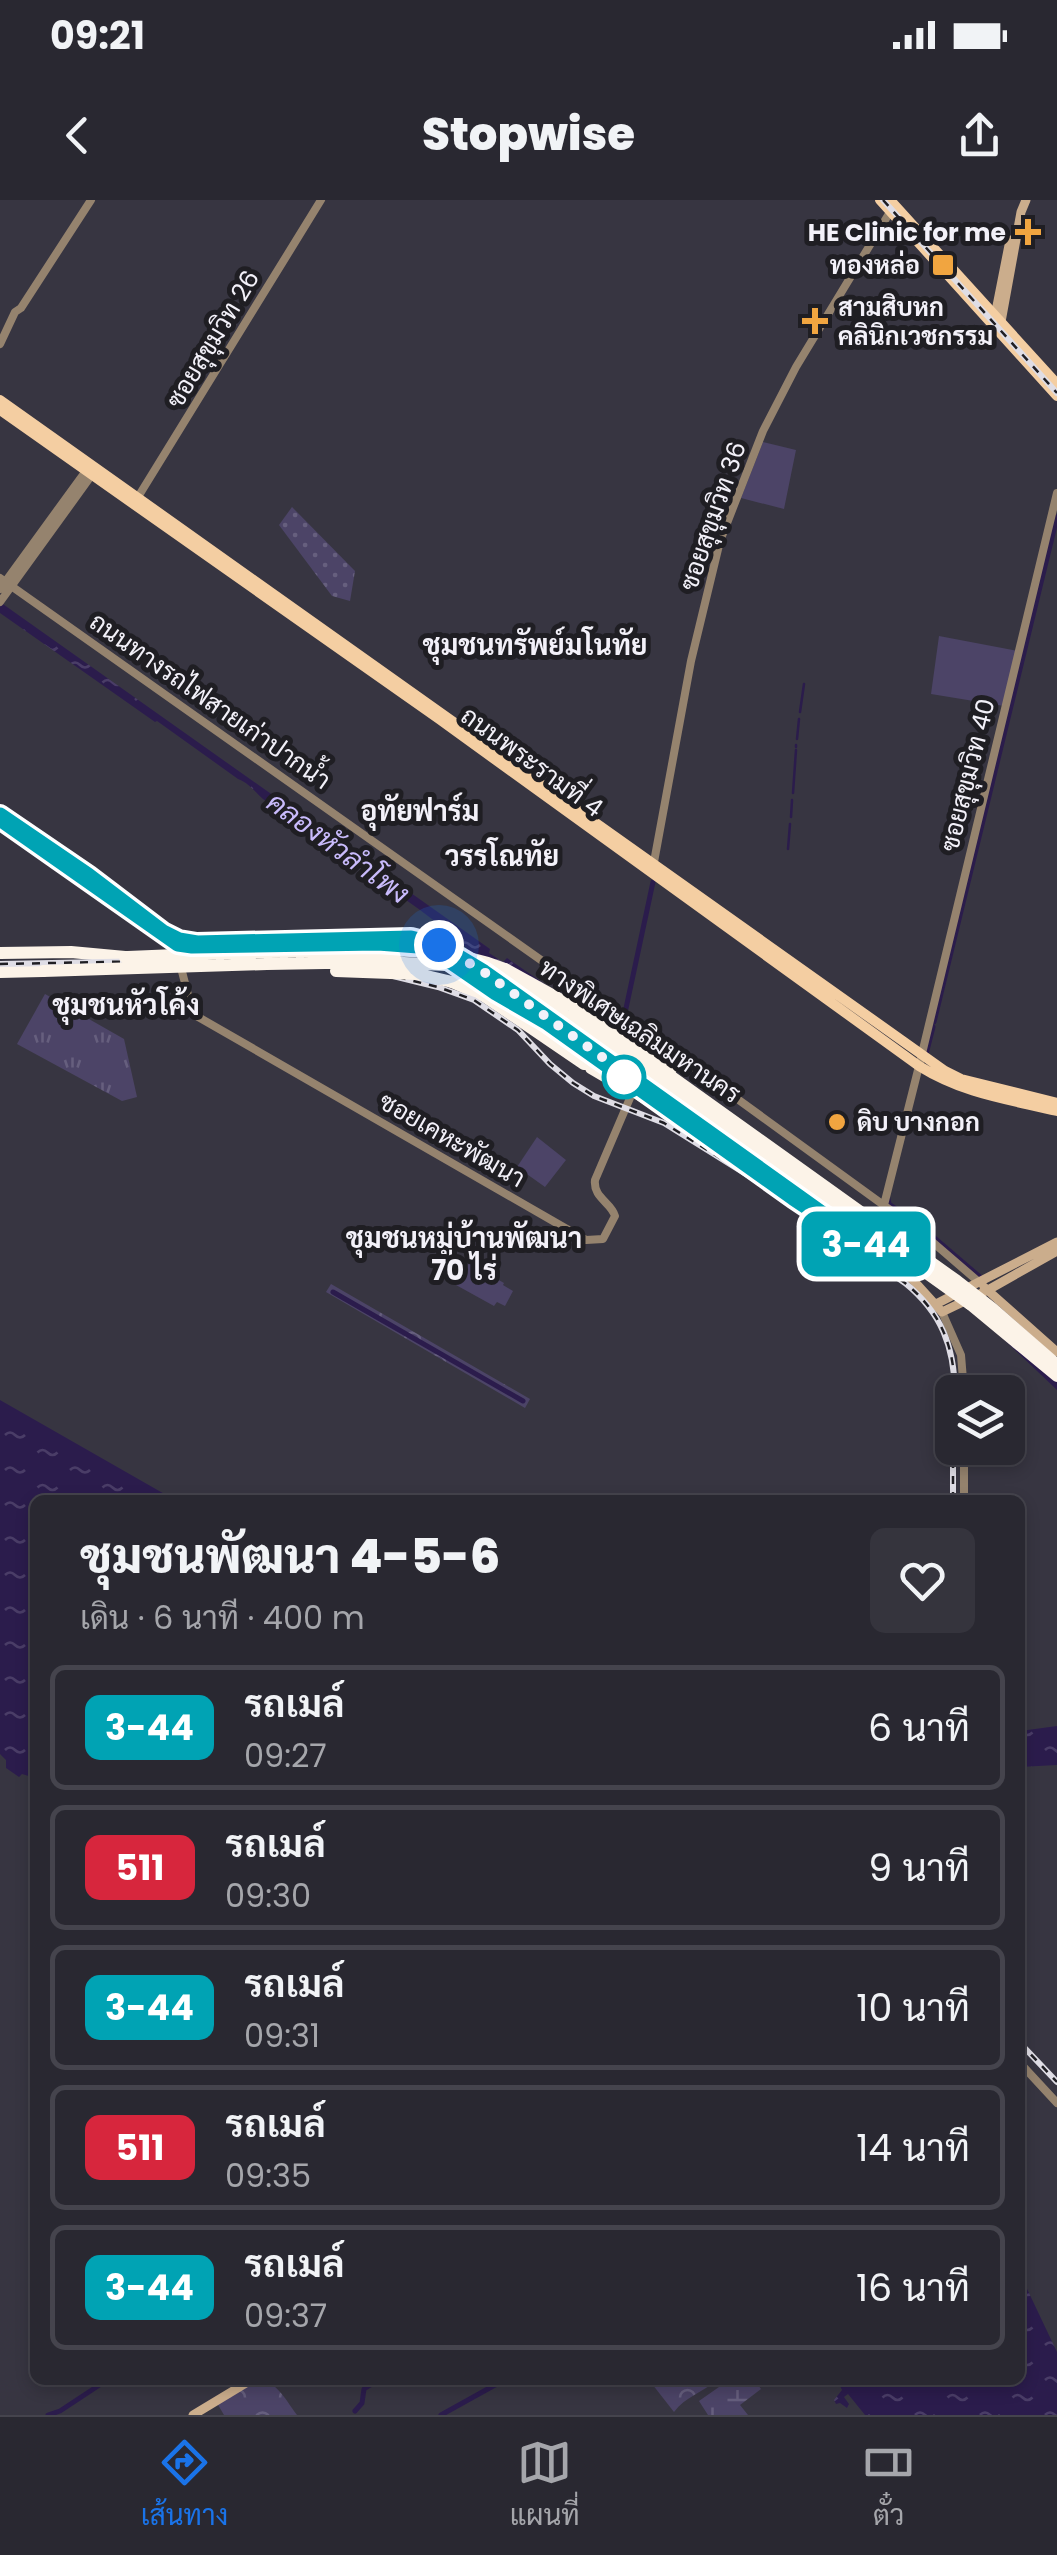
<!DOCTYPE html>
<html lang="th">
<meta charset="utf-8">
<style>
body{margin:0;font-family:Poppins,Sarabun,sans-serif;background:#35343d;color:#f1f3f6;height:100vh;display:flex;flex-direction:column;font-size:38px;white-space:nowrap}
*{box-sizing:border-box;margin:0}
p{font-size:32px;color:#a5a6ab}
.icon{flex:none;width:55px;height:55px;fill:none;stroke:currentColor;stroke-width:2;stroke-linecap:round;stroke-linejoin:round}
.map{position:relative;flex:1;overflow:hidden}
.side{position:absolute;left:30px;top:1295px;width:995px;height:890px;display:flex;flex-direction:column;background:#292831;border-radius:15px;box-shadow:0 5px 15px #0003,0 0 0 2px #45444d}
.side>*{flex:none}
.badge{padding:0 20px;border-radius:15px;font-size:35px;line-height:65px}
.tools{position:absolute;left:935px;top:1175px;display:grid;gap:20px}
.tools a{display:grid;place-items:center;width:90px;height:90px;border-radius:15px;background:#292831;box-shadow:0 5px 15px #0003,0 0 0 2px #45444d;font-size:50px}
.you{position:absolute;width:50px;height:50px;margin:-25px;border:8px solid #fff;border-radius:50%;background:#1a73e8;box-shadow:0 0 0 15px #1a73e833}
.map>.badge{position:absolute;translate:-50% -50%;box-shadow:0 0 0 5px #fff}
.round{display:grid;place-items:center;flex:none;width:105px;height:105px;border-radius:15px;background:#35343d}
.head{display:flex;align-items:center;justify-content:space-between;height:170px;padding:0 50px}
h1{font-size:48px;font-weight:800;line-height:75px}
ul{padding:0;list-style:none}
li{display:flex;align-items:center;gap:30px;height:125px;margin:0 20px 15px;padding:0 30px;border:5px solid #45444d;border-radius:15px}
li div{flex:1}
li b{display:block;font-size:38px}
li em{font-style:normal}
li .badge{min-width:110px;font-weight:700;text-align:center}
.status{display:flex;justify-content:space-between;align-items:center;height:70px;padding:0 50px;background:#292831;direction:ltr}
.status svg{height:28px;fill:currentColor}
header{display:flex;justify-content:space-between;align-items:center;height:130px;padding:0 50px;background:#292831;font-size:45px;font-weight:800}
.dock{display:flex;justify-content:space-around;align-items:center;height:140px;border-top:2px solid #45444d;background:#292831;font-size:28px;color:#a5a6ab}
.dock a{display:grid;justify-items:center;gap:5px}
.dock .on{color:#1a73e8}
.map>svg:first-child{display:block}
</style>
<div class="status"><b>09:21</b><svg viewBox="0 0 49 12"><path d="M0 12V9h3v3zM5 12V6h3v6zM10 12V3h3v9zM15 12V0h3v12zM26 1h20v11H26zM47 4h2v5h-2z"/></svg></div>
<header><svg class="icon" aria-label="back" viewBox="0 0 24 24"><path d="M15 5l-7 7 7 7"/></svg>Stopwise<svg class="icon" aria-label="share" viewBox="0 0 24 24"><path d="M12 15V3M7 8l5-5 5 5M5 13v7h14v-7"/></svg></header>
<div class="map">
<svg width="1057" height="2215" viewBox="0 0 1057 2215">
<defs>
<pattern id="grass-dots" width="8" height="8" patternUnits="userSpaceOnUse" patternTransform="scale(2.5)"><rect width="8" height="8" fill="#4c4467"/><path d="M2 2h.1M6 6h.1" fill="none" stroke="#665f7e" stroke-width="1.8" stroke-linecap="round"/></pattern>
<pattern id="forest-crowns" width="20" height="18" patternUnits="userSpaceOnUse" patternTransform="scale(2.5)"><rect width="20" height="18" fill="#4c4467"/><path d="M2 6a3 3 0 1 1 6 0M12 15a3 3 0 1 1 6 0" fill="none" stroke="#665f7e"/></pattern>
<pattern id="wetland-marsh" width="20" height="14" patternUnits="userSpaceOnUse" patternTransform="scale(2.5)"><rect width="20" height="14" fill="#4c4467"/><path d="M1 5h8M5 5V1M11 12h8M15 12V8" fill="none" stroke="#665f7e"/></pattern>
<pattern id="park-tufts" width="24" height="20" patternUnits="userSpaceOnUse" patternTransform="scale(2.5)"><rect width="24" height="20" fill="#4c4467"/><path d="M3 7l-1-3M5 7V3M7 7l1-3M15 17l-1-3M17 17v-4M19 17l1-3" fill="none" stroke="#665f7e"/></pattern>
<pattern id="water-ripples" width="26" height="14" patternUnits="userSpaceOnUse" patternTransform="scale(2.5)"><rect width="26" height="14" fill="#2b1c4c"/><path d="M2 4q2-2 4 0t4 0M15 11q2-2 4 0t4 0" fill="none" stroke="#4a3d67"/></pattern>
</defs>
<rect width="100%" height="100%" fill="#373541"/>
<path fill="url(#grass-dots)" d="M292 307 355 371 350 401 332 396 279 325Z"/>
<path fill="url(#forest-crowns)" d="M331 1084 530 1199 525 1208 326 1092Z
M255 2180C277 2180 284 2198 297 2215H224L217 2203Z
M649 2180H717C703 2192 685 2197 674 2212Z"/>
<path fill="url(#wetland-marsh)" d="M729 2180H754L761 2189 740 2205 748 2215H708L699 2201Z"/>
<path fill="url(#park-tufts)" d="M45 794 124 839 137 897 122 901 17 844Z"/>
<path fill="#4c4467" d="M763 242 796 250 784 309 741 298Z
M939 436 1018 451 1004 506 931 494Z
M537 937 566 960 545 987 517 967Z
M469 1063 504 1083 503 1085 513 1091 505 1106 497 1102 494 1106 456 1085Z"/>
<path fill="url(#water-ripples)" d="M0 402 490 749 489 753 503 762 507 758 549 787 1057 1163V1190L999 1135 945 1090 561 811 469 751 457 738 420 710 284 613 282 614C277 608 270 605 263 599 254 591 250 584 238 579L157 521 155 522 0 413Z
M0 1200 175 1300H35V1578L22 1574 19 1577 6 1568V1560L0 1554Z
M1057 1526V1565L1020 1567V1531Z
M1020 2074 1057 2152V2215H865L848 2194 844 2197 849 2204 847 2208 840 2203 836 2204 834 2200 842 2190 837 2180H1020Z"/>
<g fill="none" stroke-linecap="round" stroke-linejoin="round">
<path stroke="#2b1c4c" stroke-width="2.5" d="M800 512 804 484
M797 539 799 519
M796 547V545
M793 593 796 550
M791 617 792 600
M788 649 790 624"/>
<path stroke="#2b1c4c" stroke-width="5" d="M625 813 653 682
M934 822 1057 317
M926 854 933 827
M888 999 889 1004 925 1030 980 1077
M333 1092 523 1201
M355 2211 362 2203 364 2189 378 2180
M48 2215 60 2211 107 2180
M441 2215 504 2180"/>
<path stroke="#95836e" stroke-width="8" d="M0 144 15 112 21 108 91 0
M138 297 321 0
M0 378 725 890 922 1033 980 1083
M0 389 88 268
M0 402 94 272
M654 662 691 461 720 341 763 231 796 167 890 12
M178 744 179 760 193 814 586 1040 603 1039 615 1016C611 1002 593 998 595 980L633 891
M884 1005 919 866 1057 293
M942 1112 961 1155 964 1192
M964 1300V1248
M1020 1863 1057 1903"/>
<path stroke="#cbad8c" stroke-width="9" d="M995 116 1010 40
M1001 122 1021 12 1026 0
M0 615 85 673 163 732 179 740 197 743 400 738 430 742 454 753
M466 772 533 814
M505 787 857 1037 913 1080 942 1112 988 1090 1057 1051
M632 892 717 944
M984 1087 1057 1152
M936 1104 1057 1042
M193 2215 251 2180"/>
<path stroke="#f4cea2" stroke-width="10" d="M880 0 1057 196
M890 0 1057 184
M0 200 945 871 961 879 1057 903
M0 210 439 519 919 866C964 894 1007 899 1057 911"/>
<path stroke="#fcf3e8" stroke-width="12" d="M0 753 71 752 125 757
M505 769 583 812
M0 772 43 771
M452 782 484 796 584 864
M613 829 671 869
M591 868 632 892
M857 1023 870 1047
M970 1104 1057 1176"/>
<defs>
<path id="rail" d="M883 0 1057 193
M0 764 309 758 336 762 438 787 474 800 518 830 550 864 573 883 594 896 664 923 770 989 905 1083C942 1113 954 1147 955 1192
M953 1300V1248
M1020 1843 1057 1882"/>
</defs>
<use href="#rail" stroke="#dfdde5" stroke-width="6"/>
<use href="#rail" stroke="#1f1e23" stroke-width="2.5" stroke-dasharray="8" stroke-linecap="butt"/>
<path stroke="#fcf3e8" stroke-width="12" d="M125 757C194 754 262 751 331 751 390 750 449 747 505 769
M43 771 267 764 383 762 445 765 483 773 520 788 562 813 970 1104
M336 771 418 774 452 782
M574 807 957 1081 993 1109 1057 1165"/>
</g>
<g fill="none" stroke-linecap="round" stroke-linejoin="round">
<defs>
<path id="line" d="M0 615 88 675 163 732 179 740 197 743 411 738 439 745 484 772 868 1046 847 1034 793 998 546 822 496 793 435 751 418 746 378 743 192 746 178 744 0 619"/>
</defs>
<use href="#line" stroke="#fff" stroke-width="22"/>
<use href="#line" stroke="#00a3b4" stroke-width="15"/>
<path stroke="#f3f1f9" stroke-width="10" stroke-dasharray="0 18" d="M439 745 484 772 638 883 636 886 624 877"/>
</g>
<g fill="#f1a540" stroke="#1f1e23" stroke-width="4">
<path d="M1023 17h10v10h10v10h-10v10h-10v-10h-10v-10h10z"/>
<rect x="931" y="53" width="24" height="24" rx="5"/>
<path d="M810 106h10v10h10v10h-10v10h-10v-10h-10v-10h10z"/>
<circle cx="837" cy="922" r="10"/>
</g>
<circle fill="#fff" stroke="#00a3b4" stroke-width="5" cx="624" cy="877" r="20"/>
<g text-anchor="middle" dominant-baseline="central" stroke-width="10" stroke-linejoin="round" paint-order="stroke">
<g font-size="25" font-weight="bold" fill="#f3f1f9" stroke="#1f1e23" text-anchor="end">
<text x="1006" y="32">HE Clinic for me</text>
<text x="920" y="65">ทองหล่อ</text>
<text x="838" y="107" text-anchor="start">สามสิบหก<tspan x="838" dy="29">คลินิกเวชกรรม</tspan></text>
<text x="857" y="922" text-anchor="start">ดิบ บางกอก</text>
</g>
<g font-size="25" fill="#f3f1f9" stroke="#1f1e23">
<text transform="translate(213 139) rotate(-59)">ซอยสุขุมวิท 26</text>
<text transform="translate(713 316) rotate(-71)">ซอยสุขุมวิท 36</text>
<text transform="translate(210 501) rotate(35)">ถนนทางรถไฟสายเก่าปากน้ำ</text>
<text transform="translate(532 562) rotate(36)">ถนนพระรามที่ 4</text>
<text transform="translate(968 575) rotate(-76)">ซอยสุขุมวิท 40</text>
<text transform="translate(640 831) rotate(34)">ทางพิเศษเฉลิมมหานคร</text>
<text transform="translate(452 940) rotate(30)">ซอยเคหะพัฒนา</text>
</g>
<g font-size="28" font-weight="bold" fill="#f3f1f9" stroke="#1f1e23">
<text x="535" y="445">ชุมชนทรัพย์มโนทัย</text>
<text x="420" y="611">อุทัยฟาร์ม</text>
<text x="502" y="656">วรรโณทัย</text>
<text x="126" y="805">ชุมชนหัวโค้ง</text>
<text x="464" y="1038">ชุมชนหมู่บ้านพัฒนา<tspan x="464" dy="32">70 ไร่</tspan></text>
</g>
<g font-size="28" font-style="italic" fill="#c9bbfc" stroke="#1f1e23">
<text transform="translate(338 648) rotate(36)">คลองหัวลำโพง</text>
</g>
</g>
</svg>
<div class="tools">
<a><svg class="icon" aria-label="layers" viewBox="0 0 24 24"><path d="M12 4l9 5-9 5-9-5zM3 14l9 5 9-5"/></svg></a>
</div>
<div class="you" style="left:439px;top:745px"></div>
<b class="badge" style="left:866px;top:1044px;background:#00a3b4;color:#fff">3-44</b>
<section class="side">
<div class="head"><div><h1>ชุมชนพัฒนา 4-5-6</h1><p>เดิน · 6 นาที · 400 m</p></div><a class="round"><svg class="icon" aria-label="heart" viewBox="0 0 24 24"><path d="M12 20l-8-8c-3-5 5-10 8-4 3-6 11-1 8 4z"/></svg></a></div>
<ul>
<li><span class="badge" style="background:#00a3b4;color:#fff">3-44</span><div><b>รถเมล์</b><p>09:27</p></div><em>6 นาที</em></li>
<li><span class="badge" style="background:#d7263d;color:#fff">511</span><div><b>รถเมล์</b><p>09:30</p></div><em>9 นาที</em></li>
<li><span class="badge" style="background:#00a3b4;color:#fff">3-44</span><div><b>รถเมล์</b><p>09:31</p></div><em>10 นาที</em></li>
<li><span class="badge" style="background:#d7263d;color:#fff">511</span><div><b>รถเมล์</b><p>09:35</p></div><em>14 นาที</em></li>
<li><span class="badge" style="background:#00a3b4;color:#fff">3-44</span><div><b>รถเมล์</b><p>09:37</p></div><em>16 นาที</em></li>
</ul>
</section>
</div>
<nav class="dock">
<a class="on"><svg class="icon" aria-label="directions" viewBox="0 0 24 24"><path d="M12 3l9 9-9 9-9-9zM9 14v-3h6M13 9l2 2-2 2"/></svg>เส้นทาง</a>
<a><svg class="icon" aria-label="map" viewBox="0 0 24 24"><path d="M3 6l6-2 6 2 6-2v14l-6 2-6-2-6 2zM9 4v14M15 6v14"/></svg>แผนที่</a>
<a><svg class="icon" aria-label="tickets" viewBox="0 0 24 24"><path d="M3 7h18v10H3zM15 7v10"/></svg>ตั๋ว</a>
</nav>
